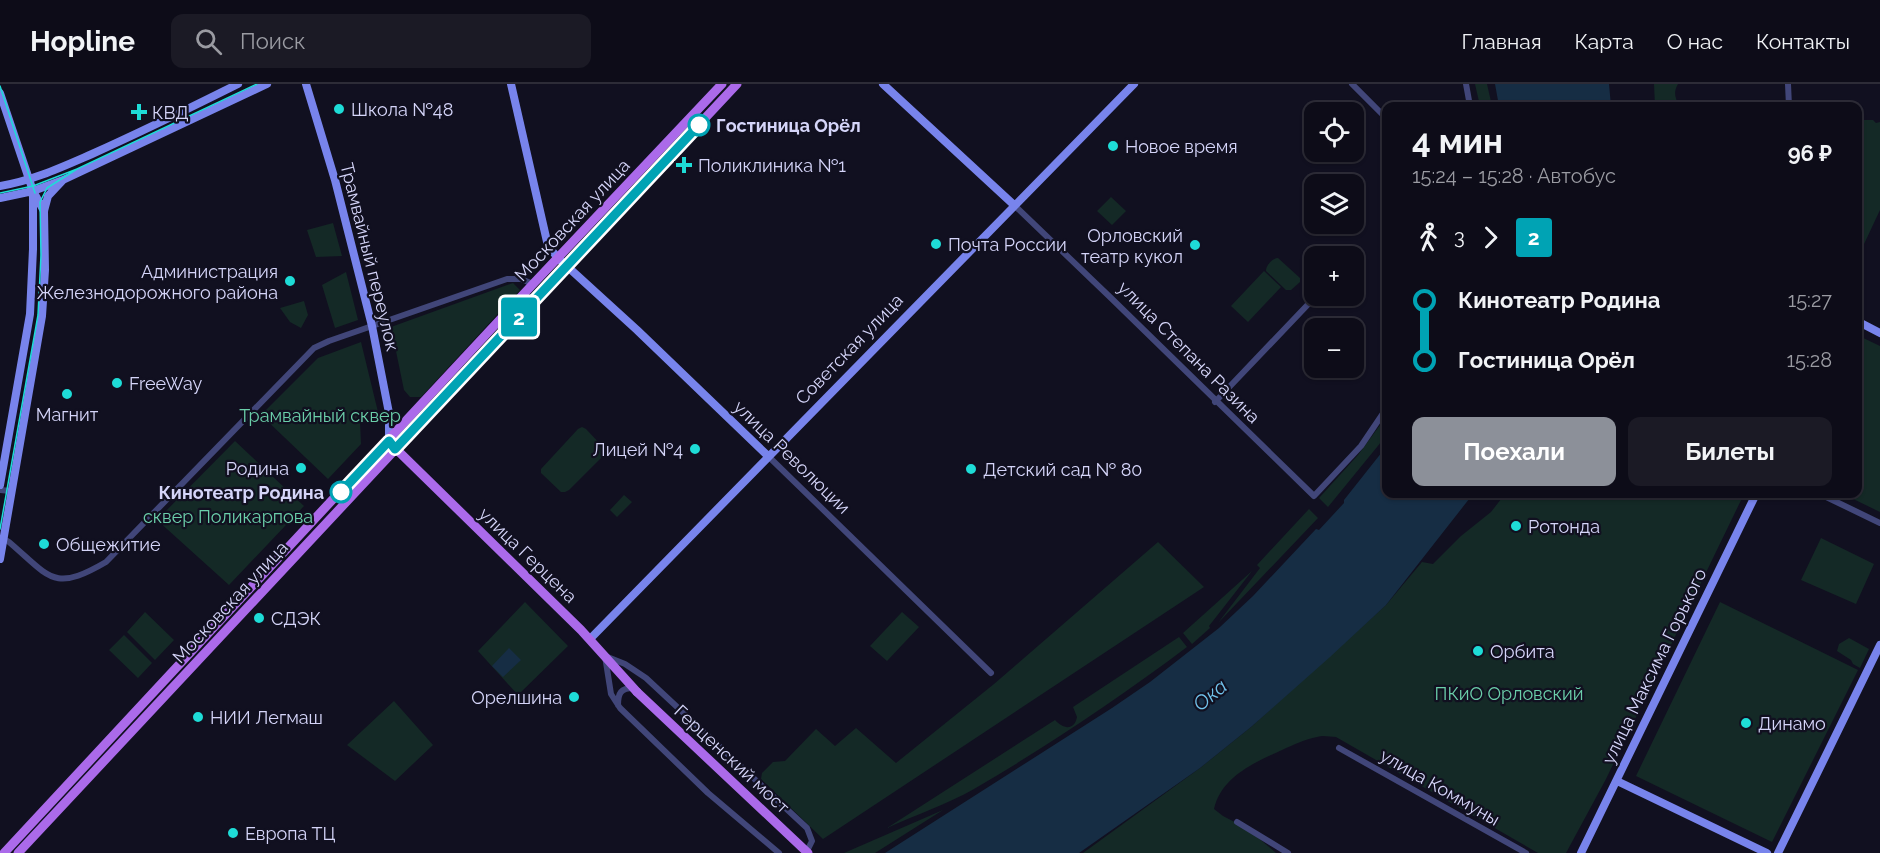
<!DOCTYPE html>
<html lang="ru">
<meta charset="utf-8">
<style>
body{margin:0;font-family:Raleway,sans-serif;background:#1b1a25;color:#f1f3f6;height:100vh;display:flex;flex-direction:column;font-size:22px;white-space:nowrap}
*{box-sizing:border-box;margin:0}
p{font-size:20px;color:#9a9ba2}
.icon{flex:none;width:33px;height:33px;fill:none;stroke:currentColor;stroke-width:2;stroke-linecap:round;stroke-linejoin:round}
.map{position:relative;flex:1;overflow:hidden}
.panel{position:absolute;left:1382px;top:18px;width:480px;height:396px;display:flex;flex-direction:column;background:#0d0c18;border-radius:12px;box-shadow:0 2px 4px #0004,0 0 0 2px #2d2c37}
.panel>*{flex:none}
.badge{padding:0 12px;border-radius:4px;font-size:21px;line-height:39px}
.fabs{position:absolute;left:1304px;top:18px;display:grid;gap:12px}
.fabs a{display:grid;place-items:center;width:60px;height:60px;border-radius:12px;background:#0d0c18;box-shadow:0 2px 4px #0004,0 0 0 2px #2d2c37;font-size:30px}
.map>.badge{position:absolute;translate:-50% -50%;box-shadow:0 0 0 3px #fff}
.legs{display:flex;align-items:center;gap:9px;height:66px;padding:0 30px;font-size:20px}
.legs p{margin-inline-start:auto}
.overview{display:flex;align-items:center;justify-content:space-between;height:102px;padding:0 30px}
h1{font-size:33px;font-weight:700;line-height:45px}
.primary-button{display:flex;gap:12px;margin-top:auto;padding:12px 30px}
.primary-button a{flex:1;height:69px;border-radius:12px;background:#8c9099;color:#fff;font-size:24px;font-weight:700;line-height:69px;text-align:center}
.primary-button a+a{background:#1b1a25;color:#f1f3f6}
ul{padding:0 30px;list-style:none}
li{display:flex;align-items:center;gap:21px;height:60px;font-size:22px}
li i{display:grid;place-items:center;width:9px;height:100%;margin:0 8px;background:currentColor}
li i::after{content:'';width:15px;height:15px;margin:-8px;border:4px solid;border-radius:50%;background:#0d0c18}
li p{margin-inline-start:auto}
li:first-child i{background:linear-gradient(#0000 50%,currentColor 0)}
li:last-child i{background:linear-gradient(currentColor 50%,#0000 0)}
header{display:flex;align-items:center;gap:36px;box-sizing:border-box;height:84px;padding:0 30px;background:#0d0c18;border-bottom:2px solid #2d2c37}
header strong{font-size:28px}
nav{display:flex;gap:33px;margin-inline-start:auto;font-size:21px}
.search{width:420px;height:54px;background:#1b1a25;display:flex;align-items:center;gap:15px;box-sizing:border-box;padding:0 21px;border-radius:12px;color:#9a9ba2;font-size:22px}
.map>svg:first-child{display:block}
</style>
<header>
<strong>Hopline</strong>
<div class="search"><svg class="icon" aria-label="search" viewBox="0 0 24 24"><circle cx="10" cy="10" r="6"/><path d="M15 15l6 6"/></svg>Поиск</div>
<nav><a>Главная</a><a>Карта</a><a>О нас</a><a>Контакты</a></nav>
</header>
<div class="map">
<svg width="1880" height="769" viewBox="0 0 1880 769">
<rect width="100%" height="100%" fill="#111020"/>
<path fill="#142926" d="M1475 0H1487L1492 22H1480Z
M1654 0H1678C1673 8 1675 15 1680 22H1655Z
M1857 36H1873L1876 39 1880 38V126L1857 175Z
M1111 113 1126 127 1112 141 1097 127Z
M333 139 342 172 316 173 307 146Z
M1278 174 1300 194V198L1291 206H1286L1266 187C1266 181 1273 174 1278 174Z
M1264 187 1281 203 1248 238 1231 222Z
M346 188 358 236 335 244 322 201Z
M513 199 520 206 421 313H410L404 306 391 243Z
M304 217 308 231 301 244 290 238 280 224Z
M1857 251 1880 262V428L1843 410H1857Z
M361 258 378 328 360 337 361 360 328 395 261 331 318 274Z
M1386 333V352L1328 423 1319 414 1358 371Z
M582 343 586 345 604 364 603 372 569 406 565 408H561L541 389V385L578 345Z
M235 357 304 422 229 501 157 436Z
M1505 410H1744L1606 695 1566 769H1538L1336 653C1330 653 1323 651 1317 653 1305 655 1293 661 1282 666 1255 678 1221 693 1214 725L1223 732 1248 745 1276 769H1083L1200 684 1251 643 1386 521 1422 478 1433 480 1461 452 1491 428Z
M624 411 632 418 617 433 610 426Z
M1309 425 1318 434 1218 539 1260 484 1257 481Z
M1821 454 1874 480 1856 520 1801 496Z
M1158 458 1204 503 823 755 761 695 762 689 773 678 785 677 816 645 835 662 856 644 896 679 994 600Z
M1252 487 1209 542 1210 544 1192 560 1183 549Z
M525 518 568 562 518 611 478 567Z
M1720 518 1858 586 1772 758 1636 692Z
M145 528 174 556 155 576 127 548Z
M902 528 919 543 887 577 870 562Z
M124 551 152 579 138 594 109 566Z
M1179 553 1187 563C1119 614 1048 662 974 705 948 720 915 731 887 744L1055 636C1062 644 1074 648 1077 633L1073 623Z
M1849 554 1869 565 1860 584 1853 580 1851 576 1837 567 1839 560Z
M394 617 433 661 395 697 347 661Z
M943 726 875 769H844Z"/>
<path fill="#162d44" d="M1495 0H1609L1611 22H1499Z
M1386 363V410H1473L1386 521 1330 573 1251 643 1200 684 1079 769H885L1112 624 1150 598 1219 544 1253 512 1316 445 1319 446 1344 419V416Z
M509 564 521 576 503 593 492 582Z"/>
<g fill="none" stroke-linecap="round" stroke-linejoin="round">
<path stroke="#414679" stroke-width="6" d="M1352 0 1382 30 1386 32
M1466 0 1470 22
M1788 0 1789 22
M1014 121 1111 214 1314 412 1361 362 1386 325
M1215 318 1316 212
M768 372 991 589
M0 406 11 407
M1820 410 1880 439
M4 455 9 458C50 493 53 509 106 478L314 264 329 257 507 195H521L533 200
M618 621C618 609 621 604 633 604
M1339 664 1526 769
M1237 738 1288 769
M779 769 708 709 620 624 611 610 605 572 625 580 646 594 807 744 812 757 806 769"/>
<path stroke="#7884ec" stroke-width="8" d="M306 0 335 96 372 242 389 329V357
M511 0 548 162 558 174 637 246 768 372
M883 0 1014 121
M0 9 33 107 44 127
M0 102C32 97 62 83 92 70 141 48 190 24 238 0
M0 114 33 107 63 96 267 0
M1857 237 1880 249
M0 401 30 230 33 165V107
M0 475 42 232 45 186 44 127 48 112 63 96
M590 555 1134 0
M1617 697 1767 769
M1581 769 1756 410
M1778 769 1880 561"/>
<path stroke="#ab6aea" stroke-width="9" d="M392 361 581 546 637 608
M4 769 533 200 722 0
M18 769 737 0"/>
<path stroke="#1edcd7" stroke-width="1.5" d="M0 2 35 109
M0 109 33 102 77 85 257 0
M0 445 38 231 41 171 40 118 47 104 77 85"/>
<path stroke="#ab6aea" stroke-width="9" d="M637 608 808 769"/>
</g>
<g fill="none" stroke-linecap="round" stroke-linejoin="round">
<defs>
<path id="line-1" d="M341 408 389 357 395 365 699 41"/>
</defs>
<use href="#line-1" stroke="#fff" stroke-width="14"/>
<use href="#line-1" stroke="#00a3b4" stroke-width="9"/>
</g>
<g fill="#1edcd7" stroke="#111020" stroke-width="2">
<circle cx="339" cy="25" r="6"/>
<path d="M136 19h6v6h6v6h-6v6h-6v-6h-6v-6h6z"/>
<circle cx="1113" cy="62" r="6"/>
<path d="M681 72h6v6h6v6h-6v6h-6v-6h-6v-6h6z"/>
<circle cx="936" cy="160" r="6"/>
<circle cx="1195" cy="161" r="6"/>
<circle cx="290" cy="197" r="6"/>
<circle cx="117" cy="299" r="6"/>
<circle cx="67" cy="310" r="6"/>
<circle cx="695" cy="365" r="6"/>
<circle cx="301" cy="384" r="6"/>
<circle cx="971" cy="385" r="6"/>
<circle cx="1516" cy="442" r="6"/>
<circle cx="44" cy="460" r="6"/>
<circle cx="259" cy="534" r="6"/>
<circle cx="1478" cy="567" r="6"/>
<circle cx="574" cy="613" r="6"/>
<circle cx="198" cy="633" r="6"/>
<circle cx="1746" cy="639" r="6"/>
<circle cx="233" cy="749" r="6"/>
</g>
<g fill="#fff" stroke="#00a3b4" stroke-width="3">
<circle cx="699" cy="41" r="10"/>
<circle cx="341" cy="408" r="10"/>
</g>
<g text-anchor="middle" dominant-baseline="central" stroke-width="4.5" stroke-linejoin="round" paint-order="stroke">
<g font-size="18" fill="#d5d5f9" stroke="#111020" text-anchor="start">
<text x="351" y="25">Школа №48</text>
<text x="152" y="28">КВД</text>
<text x="1125" y="62">Новое время</text>
<text x="698" y="81">Поликлиника №1</text>
<text x="1183" y="151" text-anchor="end">Орловский<tspan x="1183" dy="21">театр кукол</tspan></text>
<text x="948" y="160">Почта России</text>
<text x="278" y="187" text-anchor="end">Администрация<tspan x="278" dy="21">Железнодорожного района</tspan></text>
<text x="129" y="299">FreeWay</text>
<text x="67" y="330" text-anchor="middle">Магнит</text>
<text x="683" y="365" text-anchor="end">Лицей №4</text>
<text x="289" y="384" text-anchor="end">Родина</text>
<text x="983" y="385">Детский сад № 80</text>
<text x="1528" y="442">Ротонда</text>
<text x="56" y="460">Общежитие</text>
<text x="271" y="534">СДЭК</text>
<text x="1490" y="567">Орбита</text>
<text x="562" y="613" text-anchor="end">Орелшина</text>
<text x="210" y="633">НИИ Легмаш</text>
<text x="1758" y="639">Динамо</text>
<text x="245" y="749">Европа ТЦ</text>
</g>
<g font-size="18" font-weight="bold" fill="#d5d5f9" stroke="#111020" text-anchor="start">
<text x="716" y="41">Гостиница Орёл</text>
<text x="324" y="408" text-anchor="end">Кинотеатр Родина</text>
</g>
<g font-size="18" fill="#d5d5f9" stroke="#111020">
<text transform="translate(572 136) rotate(-47)">Московская улица</text>
<text transform="translate(370 173) rotate(76)">Трамвайный переулок</text>
<text transform="translate(849 265) rotate(-46)">Советская улица</text>
<text transform="translate(1189 268) rotate(45)">улица Степана Разина</text>
<text transform="translate(792 373) rotate(44)">улица Революции</text>
<text transform="translate(528 471) rotate(44)">улица Герцена</text>
<text transform="translate(230 518) rotate(-47)">Московская улица</text>
<text transform="translate(1654 582) rotate(-64)">улица Максима Горького</text>
<text transform="translate(732 675) rotate(43)">Герценский мост</text>
<text transform="translate(1440 703) rotate(30)">улица Коммуны</text>
</g>
<g font-size="18" fill="#6bcfaa" stroke="#111020">
<text x="320" y="331">Трамвайный сквер</text>
<text x="228" y="432">сквер Поликарпова</text>
<text x="1509" y="609">ПКиО Орловский</text>
</g>
<g font-size="20" font-style="italic" fill="#71c2eb" stroke="#111020">
<text transform="translate(1210 611) rotate(-40)">Ока</text>
</g>
</g>
</svg>
<div class="fabs">
<a><svg class="icon" aria-label="locate" viewBox="0 0 24 24"><circle cx="12" cy="12" r="6"/><path d="M12 2v4M12 18v4M2 12h4M18 12h4"/></svg></a>
<a><svg class="icon" aria-label="layers" viewBox="0 0 24 24"><path d="M12 4l9 5-9 5-9-5zM3 14l9 5 9-5"/></svg></a>
<a>+</a>
<a>−</a>
</div>
<b class="badge" style="left:519px;top:233px;background:#00a3b4;color:#fff">2</b>
<section class="panel">
<div class="overview"><div><h1>4 мин</h1><p>15:24 – 15:28 · Автобус</p></div><b>96 ₽</b></div>
<div class="legs"><svg class="icon" aria-label="walk" viewBox="0 0 24 24"><circle cx="13" cy="4" r="2"/><path d="M13 8l-2 6 4 7M11 14l-3 7M7 12l3-4h3l4 4"/></svg>3<svg class="icon" aria-label="forward" viewBox="0 0 24 24"><path d="M9 5l7 7-7 7"/></svg><b class="badge" style="background:#00a3b4;color:#fff">2</b></div>
<ul>
<li><i style="color:#00a3b4"></i><b>Кинотеатр Родина</b><p>15:27</p></li>
<li><i style="color:#00a3b4"></i><b>Гостиница Орёл</b><p>15:28</p></li>
</ul>
<div class="primary-button"><a>Поехали</a><a>Билеты</a></div>
</section>
</div>
